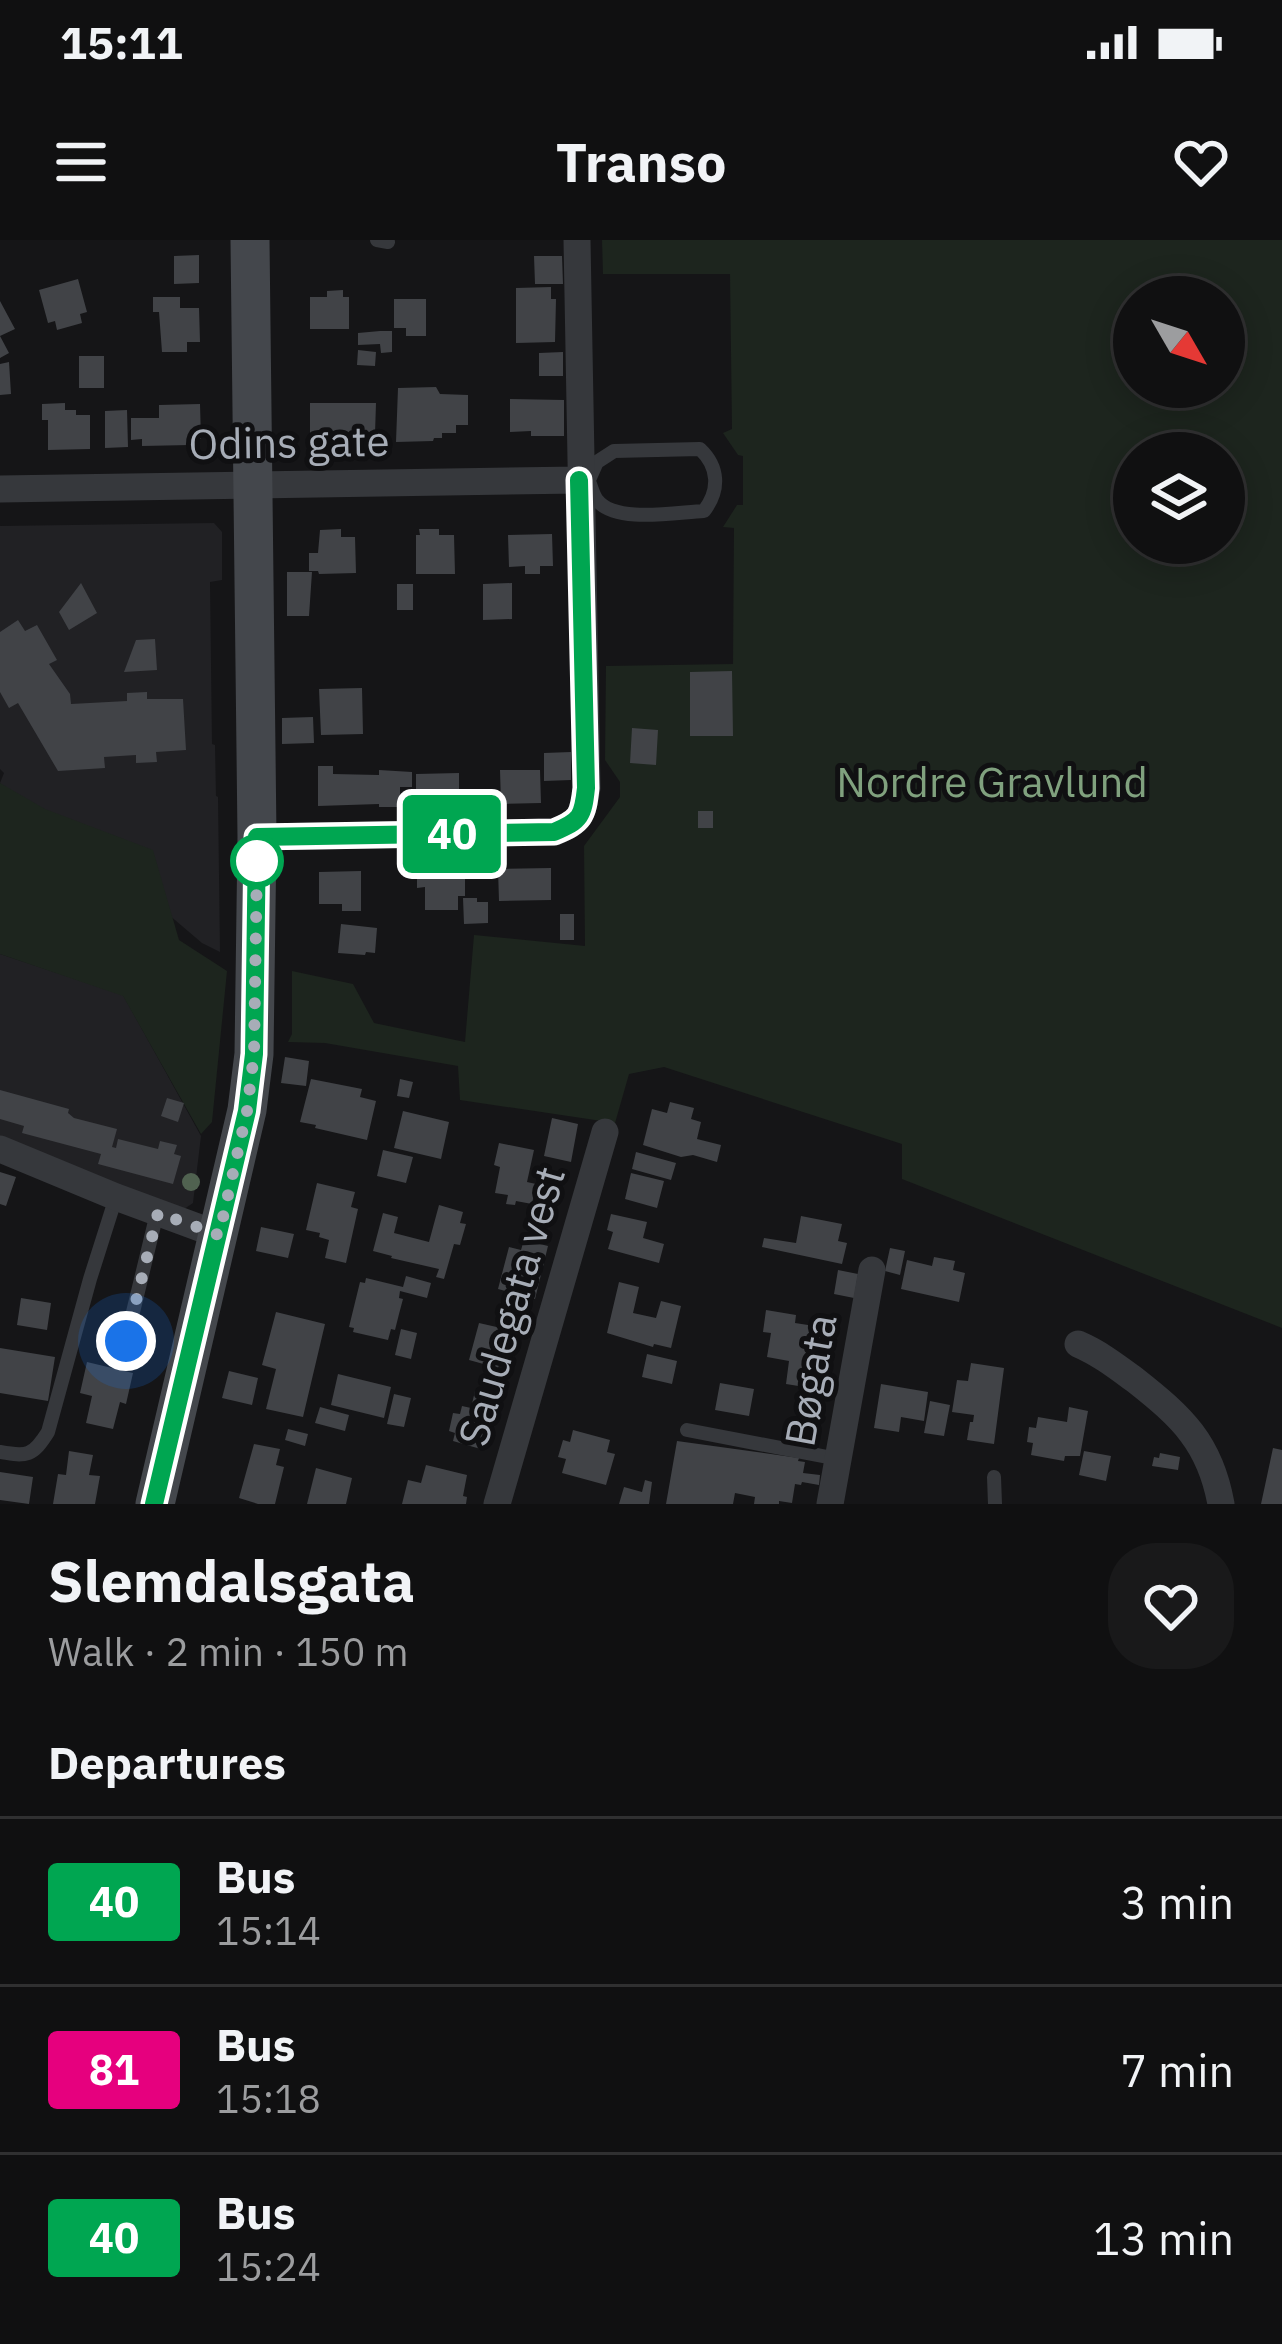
<!DOCTYPE html>
<meta charset="utf-8">
<style>
body{margin:0;font-family:"IBM Plex Sans",sans-serif;background:#19191a;color:#f1f3f6;height:100vh;display:flex;flex-direction:column;font-size:45px;white-space:nowrap}
*{box-sizing:border-box;margin:0}
p{font-size:39px;color:#9c9d9f}
.icon{flex:none;width:66px;height:66px;fill:none;stroke:currentColor;stroke-width:2;stroke-linecap:round;stroke-linejoin:round}
.map{position:relative;height:1264px;overflow:hidden}
.sheet{display:flex;flex-direction:column;background:#101011;flex:1}
.sheet>*{flex:none}
.badge{padding:0 24px;border-radius:9px;font-size:42px;line-height:78px}
.needle{width:78px;rotate:129deg}
.fabs{position:absolute;left:1113px;top:36px;display:grid;gap:24px}
.fabs a{display:grid;place-items:center;width:132px;height:132px;border-radius:50%;background:#101011;box-shadow:0 6px 30px #0003,0 0 0 3px #303031;font-size:60px}
.you{position:absolute;width:60px;height:60px;margin:-30px;border:9px solid #fff;border-radius:50%;background:#1a73e8;box-shadow:0 0 0 18px #1a73e833}
.map>.badge{position:absolute;translate:-50% -50%;box-shadow:0 0 0 6px #fff}
h2{padding:0 48px;font-size:45px;line-height:108px}
.round{display:grid;place-items:center;flex:none;width:126px;height:126px;border-radius:48px;background:#19191a}
.summary{display:flex;align-items:center;justify-content:space-between;height:204px;padding:0 48px}
h1{font-size:57px;font-weight:700;line-height:90px}
ul{padding:0;list-style:none}
li{display:flex;align-items:center;gap:36px;height:168px;padding:0 48px;border-top:3px solid #303031}
li div{flex:1}
li b{display:block;font-size:45px}
li em{font-style:normal}
li .badge{min-width:132px;font-weight:700;text-align:center}
.status{display:flex;justify-content:space-between;align-items:center;height:84px;padding:0 60px;background:#101011;direction:ltr}
.status svg{height:33px;fill:currentColor}
header{display:flex;justify-content:space-between;align-items:center;height:156px;padding:0 48px;background:#101011;font-size:54px;font-weight:700}
.map>svg:first-child{display:block}
</style>
<div class="status"><b>15:11</b><svg viewBox="0 0 49 12"><path d="M0 12V9h3v3zM5 12V6h3v6zM10 12V3h3v9zM15 12V0h3v12zM26 1h20v11H26zM47 4h2v5h-2z"/></svg></div>
<header><svg class="icon" aria-label="menu" viewBox="0 0 24 24"><path d="M4 6h16M4 12h16M4 18h16"/></svg>Transo<svg class="icon" aria-label="heart" viewBox="0 0 24 24"><path d="M12 20l-8-8c-3-5 5-10 8-4 3-6 11-1 8 4z"/></svg></header>
<div class="map">
<svg width="1282" height="1264" viewBox="0 0 1282 1264">
<rect width="100%" height="100%" fill="#151517"/>
<path fill="#212124" d="M214 283 222 292V340L210 342 212 504 215 505 216 556 218 557 220 712 202 703 155 663 14 557 0 543 4 533 0 529V286Z
M0 714 123 755 201 896 193 963 178 973 0 901Z"/>
<path fill="#1d251e" fill-rule="evenodd" d="M602 0H1282V1088L902 939V904L664 827 629 834 615 883 460 860 458 826 325 803 288 802 292 794V731L353 744 374 783 465 802 474 695 585 706 584 606 620 557V542L605 520 606 426 733 424 734 288 723 287 737 265H743V216L738 215 723 193 732 189 730 34H603ZM1134 57H1224V147H1134ZM1134 213H1224V303H1134Z
M0 543 45 569 153 610 179 700 227 731 212 882 201 894 123 756 0 714Z"/>
<path fill="#414347" d="M199 15V43L174 44V16Z
M534 16H562L563 44H535Z
M78 39 87 72 80 74 82 83 57 90 55 81 48 83 39 50Z
M551 47V59H556L555 102 516 103V48Z
M343 50V57H349V89H310V57H327V51Z
M153 57H180V68H199L200 102H187V112H162L159 72H153Z
M394 59H426V96H406V88H394Z
M0 61 15 89 0 96 9 113 0 118Z
M380 91H392V112L381 113 380 104 358 105V93Z
M358 110 376 112 375 126 357 125Z
M563 112V136H539V113Z
M79 116H104V148H79Z
M9 122 11 154 0 155V124Z
M436 147 440 154 468 155V185H456V193H442V198H434L433 201 396 202 398 148Z
M510 159 564 160V196H531V191L510 192Z
M65 163V170H76V175H90V209L48 210V180H42V164Z
M310 163H376L375 194H333V207H320V201L313 202V194H310Z
M200 164 201 199H190V205L142 206V199L131 200V178H159V165Z
M127 170 128 207 105 208V171Z
M341 289V297H355L356 333 319 334 318 331H309V313H318L320 290Z
M419 289H439V295H454L455 334H416V295H420Z
M552 294 553 326H540V334H525V326L509 327 508 295Z
M287 332H312L309 376H287Z
M81 343 97 373 69 390 59 372Z
M512 343V379L483 380V344Z
M397 344H413V370H397Z
M18 380 25 391 37 385 57 420 49 424 70 454 71 464 127 461V453L147 452V459H183L186 510 156 512 157 522 136 523V515L104 517 105 528 58 531 18 463 9 468 0 452V392Z
M155 399 157 430 124 432 136 400Z
M732 431 733 496H690V432Z
M362 448 363 494 321 495 319 449Z
M313 477 314 503 282 504V478Z
M632 488 658 490 656 525 630 523Z
M571 512V540L544 541V513Z
M318 526H333V534L379 535V530L412 532V547H400V567H379V564L318 566Z
M500 530H540L541 563 501 564Z
M459 533V565H416V534Z
M698 571H713V588H698Z
M551 628V660L499 661 498 629Z
M465 629V656H458V670H425V647L417 648V630Z
M361 631V671H342V664H319V632Z
M463 658H477V662H488V683L464 684Z
M560 674H574V700H560Z
M341 684 377 688 375 713 366 712 365 715 338 713Z
M285 817 309 821 306 846 281 843Z
M311 839 362 849 360 857 376 861 367 900 315 888 316 885 300 882Z
M400 839 413 842 409 858 397 856Z
M0 850 69 869 68 873 74 878 117 889 112 907 116 908 118 899 158 909 160 901 177 905 174 914 181 916 173 944 98 924 101 914 22 893 24 886 0 879Z
M167 858 184 863 178 882 161 876Z
M670 862 694 868 691 879 701 882 697 899 721 905 717 922 693 915 681 917 643 905 652 869 667 873Z
M403 871 449 882 441 919 394 908Z
M552 878 578 884 571 922 544 916Z
M499 903 534 910 527 942 536 944 532 964 516 961 515 965 506 964 508 955 495 953 500 927 494 925Z
M383 910 413 917 406 943 377 936Z
M636 912 676 923 671 940 632 929Z
M0 932 16 937 6 966 0 964Z
M631 933 664 941 657 968 625 959Z
M317 943 355 952 351 967 358 969 346 1023 325 1018 329 1000 319 997 320 993 306 990Z
M439 965 463 972 460 983 466 984 460 1005 454 1004 444 1039 436 1037 439 1029 391 1018 392 1016 373 1011 383 973 398 977 394 993 429 1002Z
M611 974 647 982 643 998 664 1004 659 1023 608 1009 613 992 607 990Z
M801 976 842 984 838 1001 847 1003 842 1024 762 1007 764 998 796 1003Z
M261 987 294 994 288 1018 256 1011Z
M524 1000 548 1006 535 1059 498 1049 509 1007 521 1010Z
M890 1008 905 1011 900 1035 885 1031Z
M934 1017 955 1021 953 1030 965 1033 959 1062 901 1049 907 1020 932 1026Z
M838 1030 858 1034 854 1058 834 1054Z
M406 1036 431 1043 427 1058 400 1051 399 1058 403 1059 399 1074 395 1090 391 1089 388 1100 353 1092 354 1088 349 1087 360 1042 365 1043 366 1038 403 1047Z
M619 1042 639 1047 633 1073 656 1078 661 1061 681 1066 671 1108 654 1104 653 1107 607 1093Z
M21 1058 51 1063 47 1090 17 1085Z
M766 1070 796 1075 795 1083 821 1087 811 1148 786 1144 789 1121 767 1117 771 1093 763 1092Z
M276 1072 325 1084 303 1177 266 1169 276 1129 262 1125Z
M504 1079 522 1084 513 1118 502 1115 498 1128 469 1120 479 1083 501 1088Z
M401 1089 417 1093 411 1119 395 1115Z
M0 1108 55 1117 48 1161 0 1153Z
M647 1114 677 1121 672 1144 642 1137Z
M87 1122 133 1133 126 1164 120 1162 113 1189 86 1183 92 1156 80 1153Z
M971 1123 1004 1128 994 1204 967 1200 970 1182H973L974 1175 952 1172 957 1140 968 1141Z
M229 1131 258 1138 252 1165 222 1158Z
M338 1134 391 1147 384 1178 331 1165Z
M720 1143 754 1149 749 1176 715 1170Z
M881 1144 928 1152 924 1181 901 1177 899 1192 874 1188Z
M475 1151 498 1158 484 1210 453 1201 455 1193 449 1191 453 1173 460 1174 462 1166 471 1168Z
M394 1154 411 1158 404 1187 387 1184Z
M930 1161 950 1165 944 1196 924 1193Z
M320 1167 349 1175 345 1191 315 1183Z
M1069 1167 1088 1171 1080 1216H1065L1064 1221 1031 1215 1033 1203 1027 1202 1029 1187 1036 1188 1038 1177 1067 1182Z
M288 1189 308 1194 305 1206 285 1200Z
M573 1190 610 1200 607 1212 615 1214 606 1245 562 1233 566 1219 558 1217 563 1200 570 1202Z
M677 1201 799 1218 798 1221 805 1222 803 1233 820 1235 819 1245 802 1242 801 1245 795 1244 792 1263 779 1261V1264H754L755 1257 735 1253 733 1264H666Z
M254 1204 280 1209 276 1225 284 1227 275 1264H258L239 1258Z
M1273 1208 1282 1210V1264H1261Z
M69 1211 93 1215 89 1235 100 1236 95 1264H53L58 1234 66 1235Z
M1084 1211 1111 1216 1106 1241 1079 1235Z
M1160 1213 1180 1217 1178 1230 1152 1226 1154 1217 1159 1218Z
M426 1225 467 1235 463 1256 467 1257 466 1264H402L408 1240 421 1243Z
M316 1228 352 1238 346 1264H307Z
M0 1232 33 1237 29 1264 0 1260Z
M645 1240 652 1242 649 1264H619L624 1247 642 1252Z"/>
<g fill="none" stroke-linecap="round" stroke-linejoin="round">
<path stroke="#36383c" stroke-width="14" d="M377 0 388 2
M589 240 597 222 614 211 700 209C719 227 720 250 704 271 677 272 615 284 597 260 593 255 592 248 589 242
M126 1101 157 973
M687 1190 838 1219
M0 1212C27 1217 33 1216 48 1192L90 1039 116 957
M994 1237 995 1264"/>
<path stroke="#36383c" stroke-width="27" d="M0 249 579 240
M257 597 555 592C581 581 582 576 587 548L577 0
M0 909 116 957 219 995
M1078 1104C1099 1113 1116 1126 1135 1140 1182 1177 1210 1203 1221 1264
M497 1264 605 892
M830 1264 872 1030"/>
<path stroke="#44474c" stroke-width="39" d="M155 1264 247 870 254 814 257 597 250 0"/>
</g>
<circle fill="#506250" cx="191" cy="942" r="9"/>
<g fill="none" stroke-linecap="round" stroke-linejoin="round">
<defs>
<path id="line" d="M154 1264 247 871 254 814 257 597 554 592C581 581 583 576 586 548L579 240"/>
</defs>
<use href="#line" stroke="#fff" stroke-width="27"/>
<use href="#line" stroke="#00a651" stroke-width="18"/>
<path stroke="#a7adb7" stroke-width="12" stroke-dasharray="0 21.6" d="M126 1101 158 973 219 995 247 871 254 814 257 621"/>
</g>
<circle fill="#fff" stroke="#00a651" stroke-width="6" cx="257" cy="621" r="24"/>
<g text-anchor="middle" dominant-baseline="central" stroke-width="10" stroke-linejoin="round" paint-order="stroke">
<g font-size="42" fill="#a7adb7" stroke="#101012">
<text transform="translate(289 202) rotate(-1)">Odins gate</text>
<text transform="translate(511 1066) rotate(-74)">Saudegata vest</text>
<text transform="translate(810 1140) rotate(-80)">Bøgata</text>
</g>
<g font-size="42" fill="#80a17e" stroke="#101012">
<text x="992" y="541">Nordre Gravlund</text>
</g>
</g>
</svg>
<div class="fabs">
<a><svg class="needle" viewBox="-14 -14 28 28"><path d="M0-13l5 13h-10z" fill="#e53935"/><path d="M0 13l5-13h-10z" fill="#9c9d9f"/></svg></a>
<a><svg class="icon" aria-label="layers" viewBox="0 0 24 24"><path d="M12 4l9 5-9 5-9-5zM3 14l9 5 9-5"/></svg></a>
</div>
<div class="you" style="left:126px;top:1101px"></div>
<b class="badge" style="left:452px;top:594px;background:#00a651;color:#fff">40</b>
</div>
<section class="sheet">
<div class="summary"><div><h1>Slemdalsgata</h1><p>Walk · 2 min · 150 m</p></div><a class="round"><svg class="icon" aria-label="heart" viewBox="0 0 24 24"><path d="M12 20l-8-8c-3-5 5-10 8-4 3-6 11-1 8 4z"/></svg></a></div>
<h2>Departures</h2>
<ul>
<li><span class="badge" style="background:#00a651;color:#fff">40</span><div><b>Bus</b><p>15:14</p></div><em>3 min</em></li>
<li><span class="badge" style="background:#e6007e;color:#fff">81</span><div><b>Bus</b><p>15:18</p></div><em>7 min</em></li>
<li><span class="badge" style="background:#00a651;color:#fff">40</span><div><b>Bus</b><p>15:24</p></div><em>13 min</em></li>
</ul>
</section>
